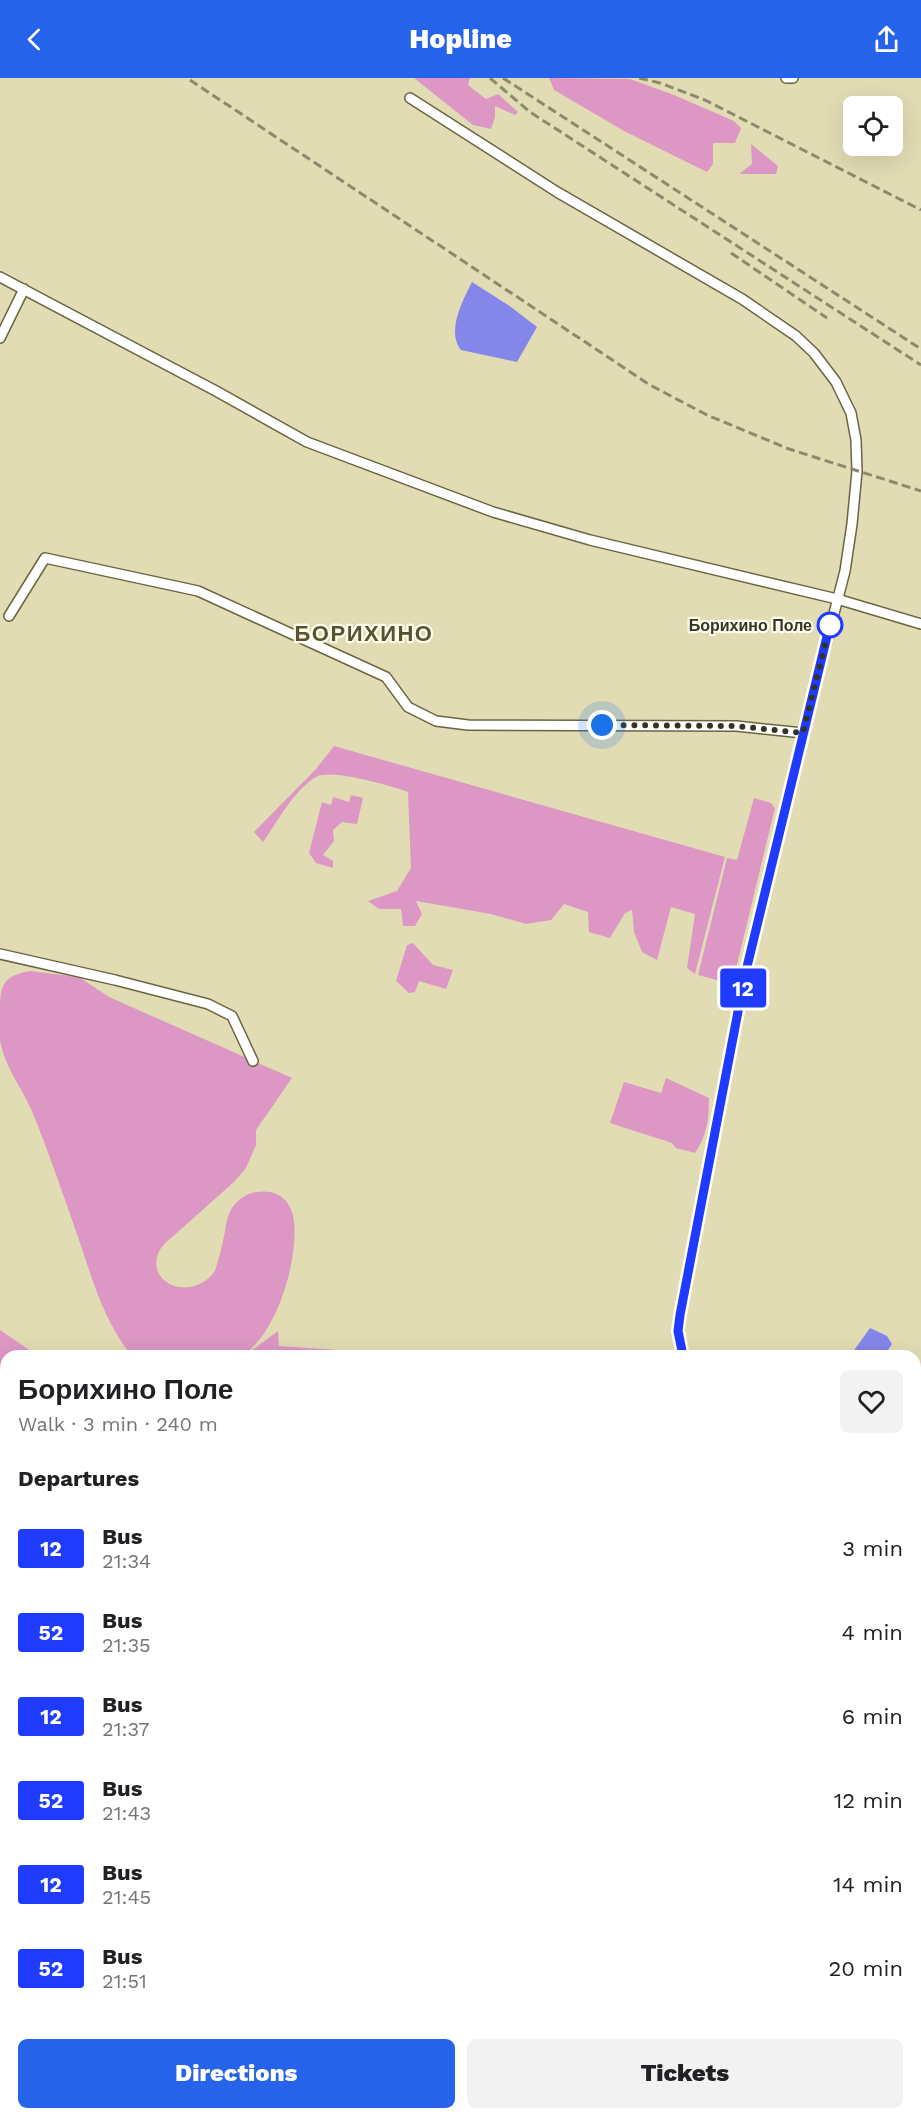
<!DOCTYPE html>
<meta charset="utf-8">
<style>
body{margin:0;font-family:"Work Sans",sans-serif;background:#f2f2f2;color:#202124;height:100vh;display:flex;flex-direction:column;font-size:22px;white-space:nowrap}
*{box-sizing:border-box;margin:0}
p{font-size:20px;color:#757577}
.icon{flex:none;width:33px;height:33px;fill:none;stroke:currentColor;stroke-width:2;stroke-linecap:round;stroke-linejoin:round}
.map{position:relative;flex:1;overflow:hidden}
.drawer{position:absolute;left:0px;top:1272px;width:921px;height:770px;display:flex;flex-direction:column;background:#fff;border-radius:18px 18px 0 0;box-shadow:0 6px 24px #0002}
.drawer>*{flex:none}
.badge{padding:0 12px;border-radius:4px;font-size:21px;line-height:39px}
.buttons{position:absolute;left:843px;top:18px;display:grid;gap:12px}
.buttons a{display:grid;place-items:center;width:60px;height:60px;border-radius:9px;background:#fff;box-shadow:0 6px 24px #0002;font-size:30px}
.you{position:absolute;width:30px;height:30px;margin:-15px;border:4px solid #fff;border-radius:50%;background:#1a73e8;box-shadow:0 0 0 9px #1a73e833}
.map>.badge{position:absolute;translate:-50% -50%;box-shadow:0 0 0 3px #fff}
h2{padding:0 18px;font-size:22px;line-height:54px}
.round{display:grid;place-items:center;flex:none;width:63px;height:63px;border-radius:9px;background:#f2f2f2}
.summary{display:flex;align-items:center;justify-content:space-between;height:102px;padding:0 18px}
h1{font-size:28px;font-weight:800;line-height:45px}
.primary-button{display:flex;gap:12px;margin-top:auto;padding:12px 18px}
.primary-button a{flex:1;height:69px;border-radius:9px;background:#2563eb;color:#fff;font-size:24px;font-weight:800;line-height:69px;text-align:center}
.primary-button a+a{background:#f2f2f2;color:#202124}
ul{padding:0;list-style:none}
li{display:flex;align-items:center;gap:18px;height:84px;padding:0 18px}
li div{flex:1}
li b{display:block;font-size:22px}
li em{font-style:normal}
li .badge{min-width:66px;font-weight:700;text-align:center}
header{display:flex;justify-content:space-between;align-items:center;height:78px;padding:0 18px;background:#2563eb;color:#fff;font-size:27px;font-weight:800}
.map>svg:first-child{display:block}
</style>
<header><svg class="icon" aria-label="back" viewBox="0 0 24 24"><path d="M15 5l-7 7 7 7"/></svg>Hopline<svg class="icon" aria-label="share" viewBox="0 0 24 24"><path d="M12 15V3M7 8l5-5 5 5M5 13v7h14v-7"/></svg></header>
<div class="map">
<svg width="921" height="2041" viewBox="0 0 921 2041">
<rect width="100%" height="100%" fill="#e2dcb4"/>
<path fill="#dd97c4" d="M414 0H470L468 7 486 21 498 16 518 34 515 37 495 28V39L491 51 473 47Z
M549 0 630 1 674 17 734 43 741 50 735 65H713V86L707 94 624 53 554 12Z
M751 66 778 88 776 96H739L752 86Z
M334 668 725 779 695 896 687 890 695 836 671 829 657 882 642 874 634 854 632 832 625 835 610 860 589 854 588 834 564 826 551 842 526 846 491 836 416 823 422 836 415 848H403L401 831H379L368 823 397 813 411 790 408 714C391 708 330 690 316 699 293 713 278 743 263 764L254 754 316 691Z
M351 717 363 720 357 746 342 744 333 752 334 763 323 777 333 783V790L316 785 309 775 322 724 331 727 333 719 349 724Z
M754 720 771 725 775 730 733 903 724 904 698 897 727 780 737 782Z
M413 865 433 887 453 892 446 911 419 903 415 914 409 915 396 903 407 867Z
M30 893 79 899 109 919 292 1000 256 1052V1067L246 1090 235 1103 170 1161C165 1165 160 1170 158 1176 147 1207 193 1224 215 1193 218 1182 222 1170 224 1158 226 1151 226 1142 229 1136 236 1119 253 1111 270 1114 281 1116 288 1123 292 1134 303 1170 277 1261 241 1277 234 1280 222 1278 214 1278 186 1278 159 1278 132 1278 104 1244 93 1203 79 1162 64 1119 49 1075 32 1033 22 1010 4 988 0 962 0 953 0 943 0 934 0 908 2 898 30 893Z
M666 1000 709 1020C709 1041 707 1057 695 1075L676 1070 672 1065 610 1045 624 1004 661 1015Z
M0 1252 28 1271 31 1278H6V1330L0 1313Z
M278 1253 279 1268 380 1275 383 1278H244Z
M0 1350 6 1358V1736L0 1741Z
M920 1432 921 1483 915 1487V1455H917Z
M921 1654V1686L915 1687V1656Z
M132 2036H174L177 2041H135Z
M232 2036H323L326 2041H234Z"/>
<path fill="#8486ea" d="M472 204 511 229 537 249 517 284 461 272C446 253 463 222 472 204Z
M870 1250 887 1258 892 1266 884 1278H850Z
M242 2036H303L305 2041H243Z"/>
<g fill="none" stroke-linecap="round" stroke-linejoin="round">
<defs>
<path id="street" d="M786 0H793
M410 20 557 114 742 221 796 258 814 275 836 304 851 335 856 362 857 393 852 446 845 493 803 655 745 897 680 1237 678 1253 683 1278
M0 199 216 313 307 364 493 434 590 462 837 521 921 546
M0 260 24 211
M9 538 45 480 198 513 386 599 408 629 436 643 468 647 736 648 803 655
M0 876 115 902 208 926 232 938 253 983
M0 1330 6 1340
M108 2036 110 2041
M226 2036 228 2041"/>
<path id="primary" d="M915 1704 921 1703
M0 1826 6 1824"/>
</defs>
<use href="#street" stroke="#6a6541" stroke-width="12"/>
<use href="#primary" stroke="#fff" stroke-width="18"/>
<use href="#street" stroke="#fff" stroke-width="9"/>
<use href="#primary" stroke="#f0aa90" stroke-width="15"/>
<path stroke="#8d896d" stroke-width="3" stroke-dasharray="9 4.5" stroke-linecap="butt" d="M490 0 530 34 921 287
M503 0 921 271
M639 0 660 5 705 22 921 132
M190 2 650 307 707 337 789 371 921 413
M731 175 827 240"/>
</g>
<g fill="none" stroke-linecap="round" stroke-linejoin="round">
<defs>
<path id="line" d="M683 1278 678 1253 680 1237 745 897 830 546"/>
</defs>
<use href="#line" stroke="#fff" stroke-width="14"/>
<use href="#line" stroke="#1f3bff" stroke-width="9"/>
<path stroke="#353323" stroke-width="6" stroke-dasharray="0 10.8" d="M602 647 736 648 803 655 830 547"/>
</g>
<circle fill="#fff" stroke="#1f3bff" stroke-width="3" cx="830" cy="547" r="12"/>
<g text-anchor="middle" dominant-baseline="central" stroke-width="4.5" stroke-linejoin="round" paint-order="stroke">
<g font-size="16" font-weight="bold" fill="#353323" stroke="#fffcec" text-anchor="end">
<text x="812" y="547">Борихино Поле</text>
</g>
<g font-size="22" font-weight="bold" letter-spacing="1.5" fill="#57522f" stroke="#fffcec">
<text x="364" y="555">БОРИХИНО</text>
</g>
</g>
</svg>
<div class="buttons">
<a><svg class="icon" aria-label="locate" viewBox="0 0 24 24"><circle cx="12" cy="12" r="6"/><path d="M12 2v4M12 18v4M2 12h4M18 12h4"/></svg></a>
</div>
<div class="you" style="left:602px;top:647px"></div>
<b class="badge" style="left:743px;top:910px;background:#1f3bff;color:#fff">12</b>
<section class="drawer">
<div class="summary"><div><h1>Борихино Поле</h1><p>Walk · 3 min · 240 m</p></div><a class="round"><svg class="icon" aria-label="heart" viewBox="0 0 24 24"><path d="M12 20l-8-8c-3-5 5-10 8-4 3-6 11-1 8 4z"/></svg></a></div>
<h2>Departures</h2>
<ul>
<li><span class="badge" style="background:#1f3bff;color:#fff">12</span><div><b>Bus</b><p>21:34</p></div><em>3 min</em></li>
<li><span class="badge" style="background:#1f3bff;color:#fff">52</span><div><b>Bus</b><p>21:35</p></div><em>4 min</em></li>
<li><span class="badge" style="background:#1f3bff;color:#fff">12</span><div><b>Bus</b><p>21:37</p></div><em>6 min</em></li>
<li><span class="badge" style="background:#1f3bff;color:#fff">52</span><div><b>Bus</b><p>21:43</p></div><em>12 min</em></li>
<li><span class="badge" style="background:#1f3bff;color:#fff">12</span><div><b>Bus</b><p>21:45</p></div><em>14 min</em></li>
<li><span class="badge" style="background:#1f3bff;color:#fff">52</span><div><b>Bus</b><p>21:51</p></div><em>20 min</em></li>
</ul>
<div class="primary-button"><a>Directions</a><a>Tickets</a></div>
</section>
</div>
